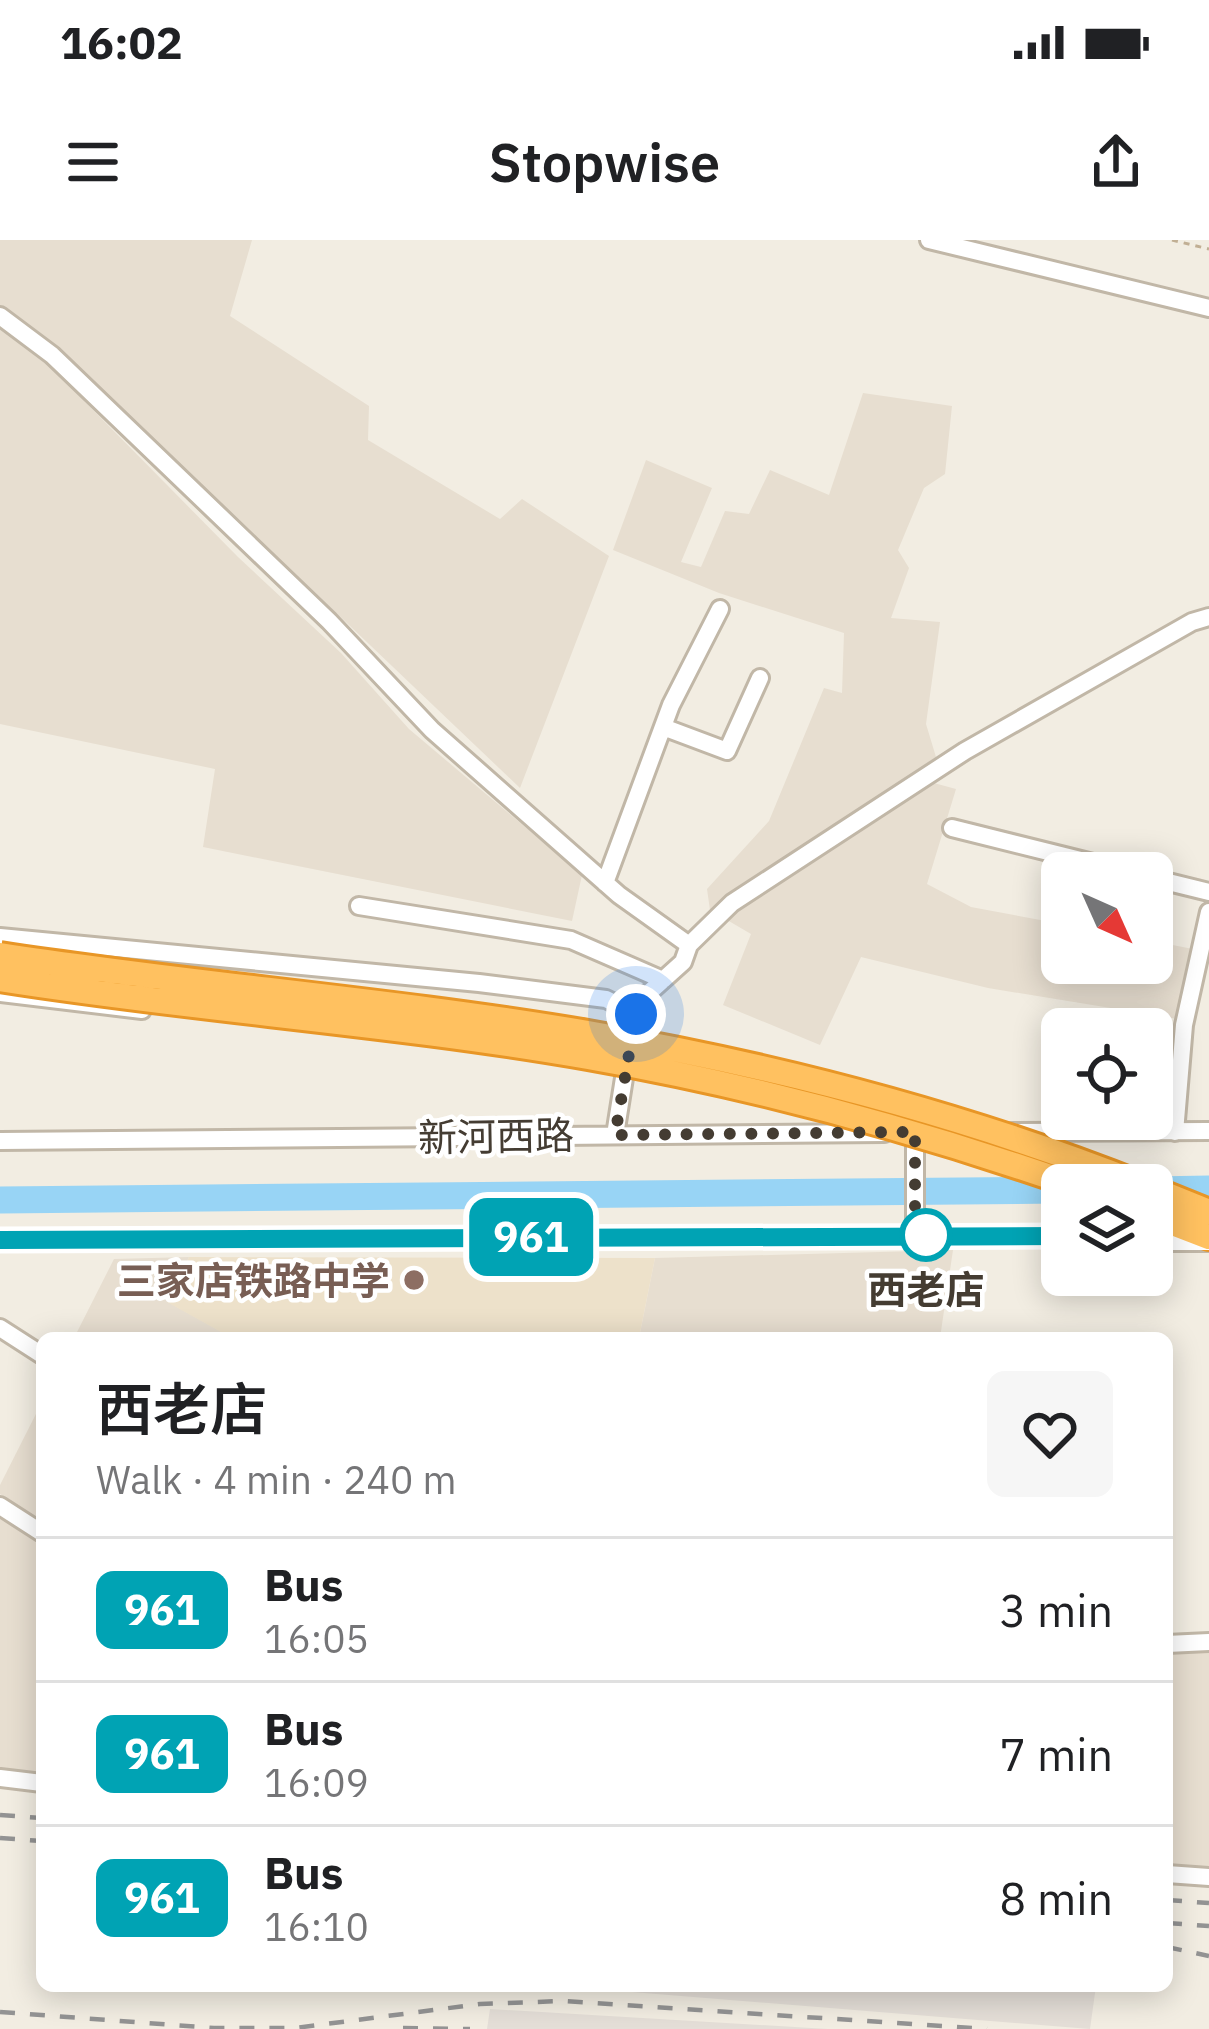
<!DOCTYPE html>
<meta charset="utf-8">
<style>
body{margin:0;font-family:"IBM Plex Sans","Noto Sans SC",sans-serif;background:#f6f6f6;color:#202124;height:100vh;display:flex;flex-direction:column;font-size:45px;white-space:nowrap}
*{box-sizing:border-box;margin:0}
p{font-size:39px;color:#757577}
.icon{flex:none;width:66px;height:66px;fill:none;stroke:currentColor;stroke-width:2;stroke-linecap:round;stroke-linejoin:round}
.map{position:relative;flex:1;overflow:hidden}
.panel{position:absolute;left:36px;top:1092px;width:1137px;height:660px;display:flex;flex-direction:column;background:#fff;border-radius:18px;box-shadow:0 6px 30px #0003}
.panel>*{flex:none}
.badge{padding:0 24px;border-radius:18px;font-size:42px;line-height:78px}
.needle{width:78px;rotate:135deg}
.tools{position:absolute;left:1041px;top:612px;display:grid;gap:24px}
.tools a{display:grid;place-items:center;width:132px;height:132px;border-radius:18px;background:#fff;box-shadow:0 6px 30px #0003;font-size:60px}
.you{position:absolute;width:60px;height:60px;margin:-30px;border:9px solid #fff;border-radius:50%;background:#1a73e8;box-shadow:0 0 0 18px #1a73e833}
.map>.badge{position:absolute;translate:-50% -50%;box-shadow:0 0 0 6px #fff}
.round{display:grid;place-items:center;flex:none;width:126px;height:126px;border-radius:18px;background:#f6f6f6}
.head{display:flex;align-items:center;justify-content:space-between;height:204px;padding:0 60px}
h1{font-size:57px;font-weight:600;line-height:90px}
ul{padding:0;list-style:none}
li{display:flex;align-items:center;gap:36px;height:144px;padding:0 60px;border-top:3px solid #e0e0e0}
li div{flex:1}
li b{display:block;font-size:45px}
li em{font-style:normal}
li .badge{min-width:132px;font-weight:700;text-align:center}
.status{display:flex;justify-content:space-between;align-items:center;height:84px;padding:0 60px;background:#fff;direction:ltr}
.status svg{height:33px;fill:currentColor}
header{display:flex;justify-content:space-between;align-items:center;height:156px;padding:0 60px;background:#fff;font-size:54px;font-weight:600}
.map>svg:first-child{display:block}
</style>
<div class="status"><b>16:02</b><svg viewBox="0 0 49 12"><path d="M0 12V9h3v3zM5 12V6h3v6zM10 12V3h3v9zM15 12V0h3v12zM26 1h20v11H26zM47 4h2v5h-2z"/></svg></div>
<header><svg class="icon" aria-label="menu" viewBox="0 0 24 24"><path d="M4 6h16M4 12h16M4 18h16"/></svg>Stopwise<svg class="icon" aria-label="share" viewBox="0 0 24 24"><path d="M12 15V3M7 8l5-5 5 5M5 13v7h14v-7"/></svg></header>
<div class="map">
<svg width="1209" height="1789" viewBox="0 0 1209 1789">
<rect width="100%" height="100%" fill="#f2ede2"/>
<path fill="#e7ded0" d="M0 0H252L230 76 369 166 368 200 500 279 522 259 609 316 520 548 56 106 0 67Z
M0 86 34 110 238 317 341 413 409 489 582 635 572 681 203 607 215 529 0 484Z
M863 153 952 166 945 234 924 248 898 310 909 328 891 378 940 382 926 484 936 517 908 536 956 549 927 644 971 667 1062 684V723H1152V701L1193 709 1184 780 988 748 861 717 820 805 723 765 751 694 710 670 707 649 769 581 824 448 842 453 844 393 719 353 613 310 646 220 712 248 681 322 701 327 725 271 749 274 770 230 829 255Z
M953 1010 940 1098H639L655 1018Z
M189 1017 168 1062 222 1092 219 1098H74L114 1019Z
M42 1162V1281L0 1254V1245Z
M0 1277 42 1305V1541L0 1532Z
M1167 1412 1209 1413V1630L1167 1628Z"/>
<path fill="#e4ded7" d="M558 1746H1096L1090 1789Z
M490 1769 828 1789H487Z"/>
<path fill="#ede1ca" d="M189 1017 655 1018 639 1098H219L221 1092 167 1062Z"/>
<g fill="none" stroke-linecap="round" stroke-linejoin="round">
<path stroke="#98d4f5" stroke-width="27" d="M1153 950 1209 949
M0 960 1062 950"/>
<defs>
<path id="minor" d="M929 0 1209 68
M0 76 52 115 329 381 432 490 619 655 689 705
M663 487 727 511 760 438
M952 588 1133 633
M1152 638 1209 652
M605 643 671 465 720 369
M359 666 571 700 663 740
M0 697 479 743 606 759 636 774
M0 753 142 770
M1012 892 1209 891
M1175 892 1184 785 1209 672
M615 895 633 781 643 758 683 722 689 705 732 663 965 511 1192 382 1209 377
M0 901 884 893
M915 995V892
M0 1000 1062 997
M1152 1002H1208
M0 1088 42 1115
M0 1266 42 1293
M1167 1404 1209 1402
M0 1538 42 1543
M1167 1634 1209 1637"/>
<path id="highway" d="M1152 949 1209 972
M1152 975 1209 997"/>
</defs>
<use href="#minor" stroke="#c1b7a7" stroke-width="22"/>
<use href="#highway" stroke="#e89626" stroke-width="30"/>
<path stroke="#c1af94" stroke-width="3" stroke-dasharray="6 6" stroke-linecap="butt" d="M1172 0 1209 9"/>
<use href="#minor" stroke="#fff" stroke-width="16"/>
<use href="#highway" stroke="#ffc160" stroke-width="24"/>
<path stroke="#939393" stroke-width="4.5" stroke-dasharray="15 15" stroke-linecap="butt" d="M0 1575 42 1578
M0 1598 42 1601
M1167 1660 1209 1663
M1167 1683 1209 1686
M1167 1707 1209 1716
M0 1772 214 1788H295L480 1764 563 1761 987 1789
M403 1788 470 1789"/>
<defs>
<path id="highway-bridge" d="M0 715C195 745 393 760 588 793 778 826 963 874 1142 945
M0 739C195 770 394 783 588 817 754 846 915 890 1073 945"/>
</defs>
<use href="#highway-bridge" stroke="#e89626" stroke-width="30" stroke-linecap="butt"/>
<use href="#highway-bridge" stroke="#ffc160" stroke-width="24"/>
</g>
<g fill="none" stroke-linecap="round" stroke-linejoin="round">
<defs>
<path id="line" d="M0 1000 1062 996"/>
</defs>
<use href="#line" stroke="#fff" stroke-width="27"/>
<use href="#line" stroke="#00a3b4" stroke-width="18"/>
<path stroke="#443c32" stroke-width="12" stroke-dasharray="0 21.6" d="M636 774 615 895 915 892V995H926"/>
</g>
<circle fill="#fff" stroke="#00a3b4" stroke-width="6" cx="926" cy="995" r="24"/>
<circle fill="#8d6e63" stroke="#fff" stroke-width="4.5" cx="414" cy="1040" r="12"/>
<g text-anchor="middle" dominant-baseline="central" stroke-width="9" stroke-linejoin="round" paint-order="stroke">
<g font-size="39" fill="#443c32" stroke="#fff">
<text transform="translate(496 896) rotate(-1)">新河西路</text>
</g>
<g font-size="39" font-weight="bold" fill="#785e54" stroke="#fff" text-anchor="end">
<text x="390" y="1040">三家店铁路中学</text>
</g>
<g font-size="39" font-weight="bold" fill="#443c32" stroke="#fff">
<text x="926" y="1049">西老店</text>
</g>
</g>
</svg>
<div class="tools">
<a><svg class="needle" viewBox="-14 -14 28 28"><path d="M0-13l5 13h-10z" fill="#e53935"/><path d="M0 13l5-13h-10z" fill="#757577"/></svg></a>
<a><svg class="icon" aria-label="locate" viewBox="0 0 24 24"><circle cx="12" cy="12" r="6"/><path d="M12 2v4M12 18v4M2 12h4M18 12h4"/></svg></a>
<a><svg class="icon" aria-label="layers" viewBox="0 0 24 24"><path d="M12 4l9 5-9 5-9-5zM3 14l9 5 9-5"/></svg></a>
</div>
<div class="you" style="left:636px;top:774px"></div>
<b class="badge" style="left:531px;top:997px;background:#00a3b4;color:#fff">961</b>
<section class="panel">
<div class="head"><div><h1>西老店</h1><p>Walk · 4 min · 240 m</p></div><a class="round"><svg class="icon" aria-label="heart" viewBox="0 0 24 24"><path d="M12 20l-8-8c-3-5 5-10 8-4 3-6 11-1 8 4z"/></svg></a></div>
<ul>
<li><span class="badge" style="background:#00a3b4;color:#fff">961</span><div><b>Bus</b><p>16:05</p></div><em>3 min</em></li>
<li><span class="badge" style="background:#00a3b4;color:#fff">961</span><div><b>Bus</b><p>16:09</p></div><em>7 min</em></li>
<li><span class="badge" style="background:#00a3b4;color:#fff">961</span><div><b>Bus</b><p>16:10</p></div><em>8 min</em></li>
</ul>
</section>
</div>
